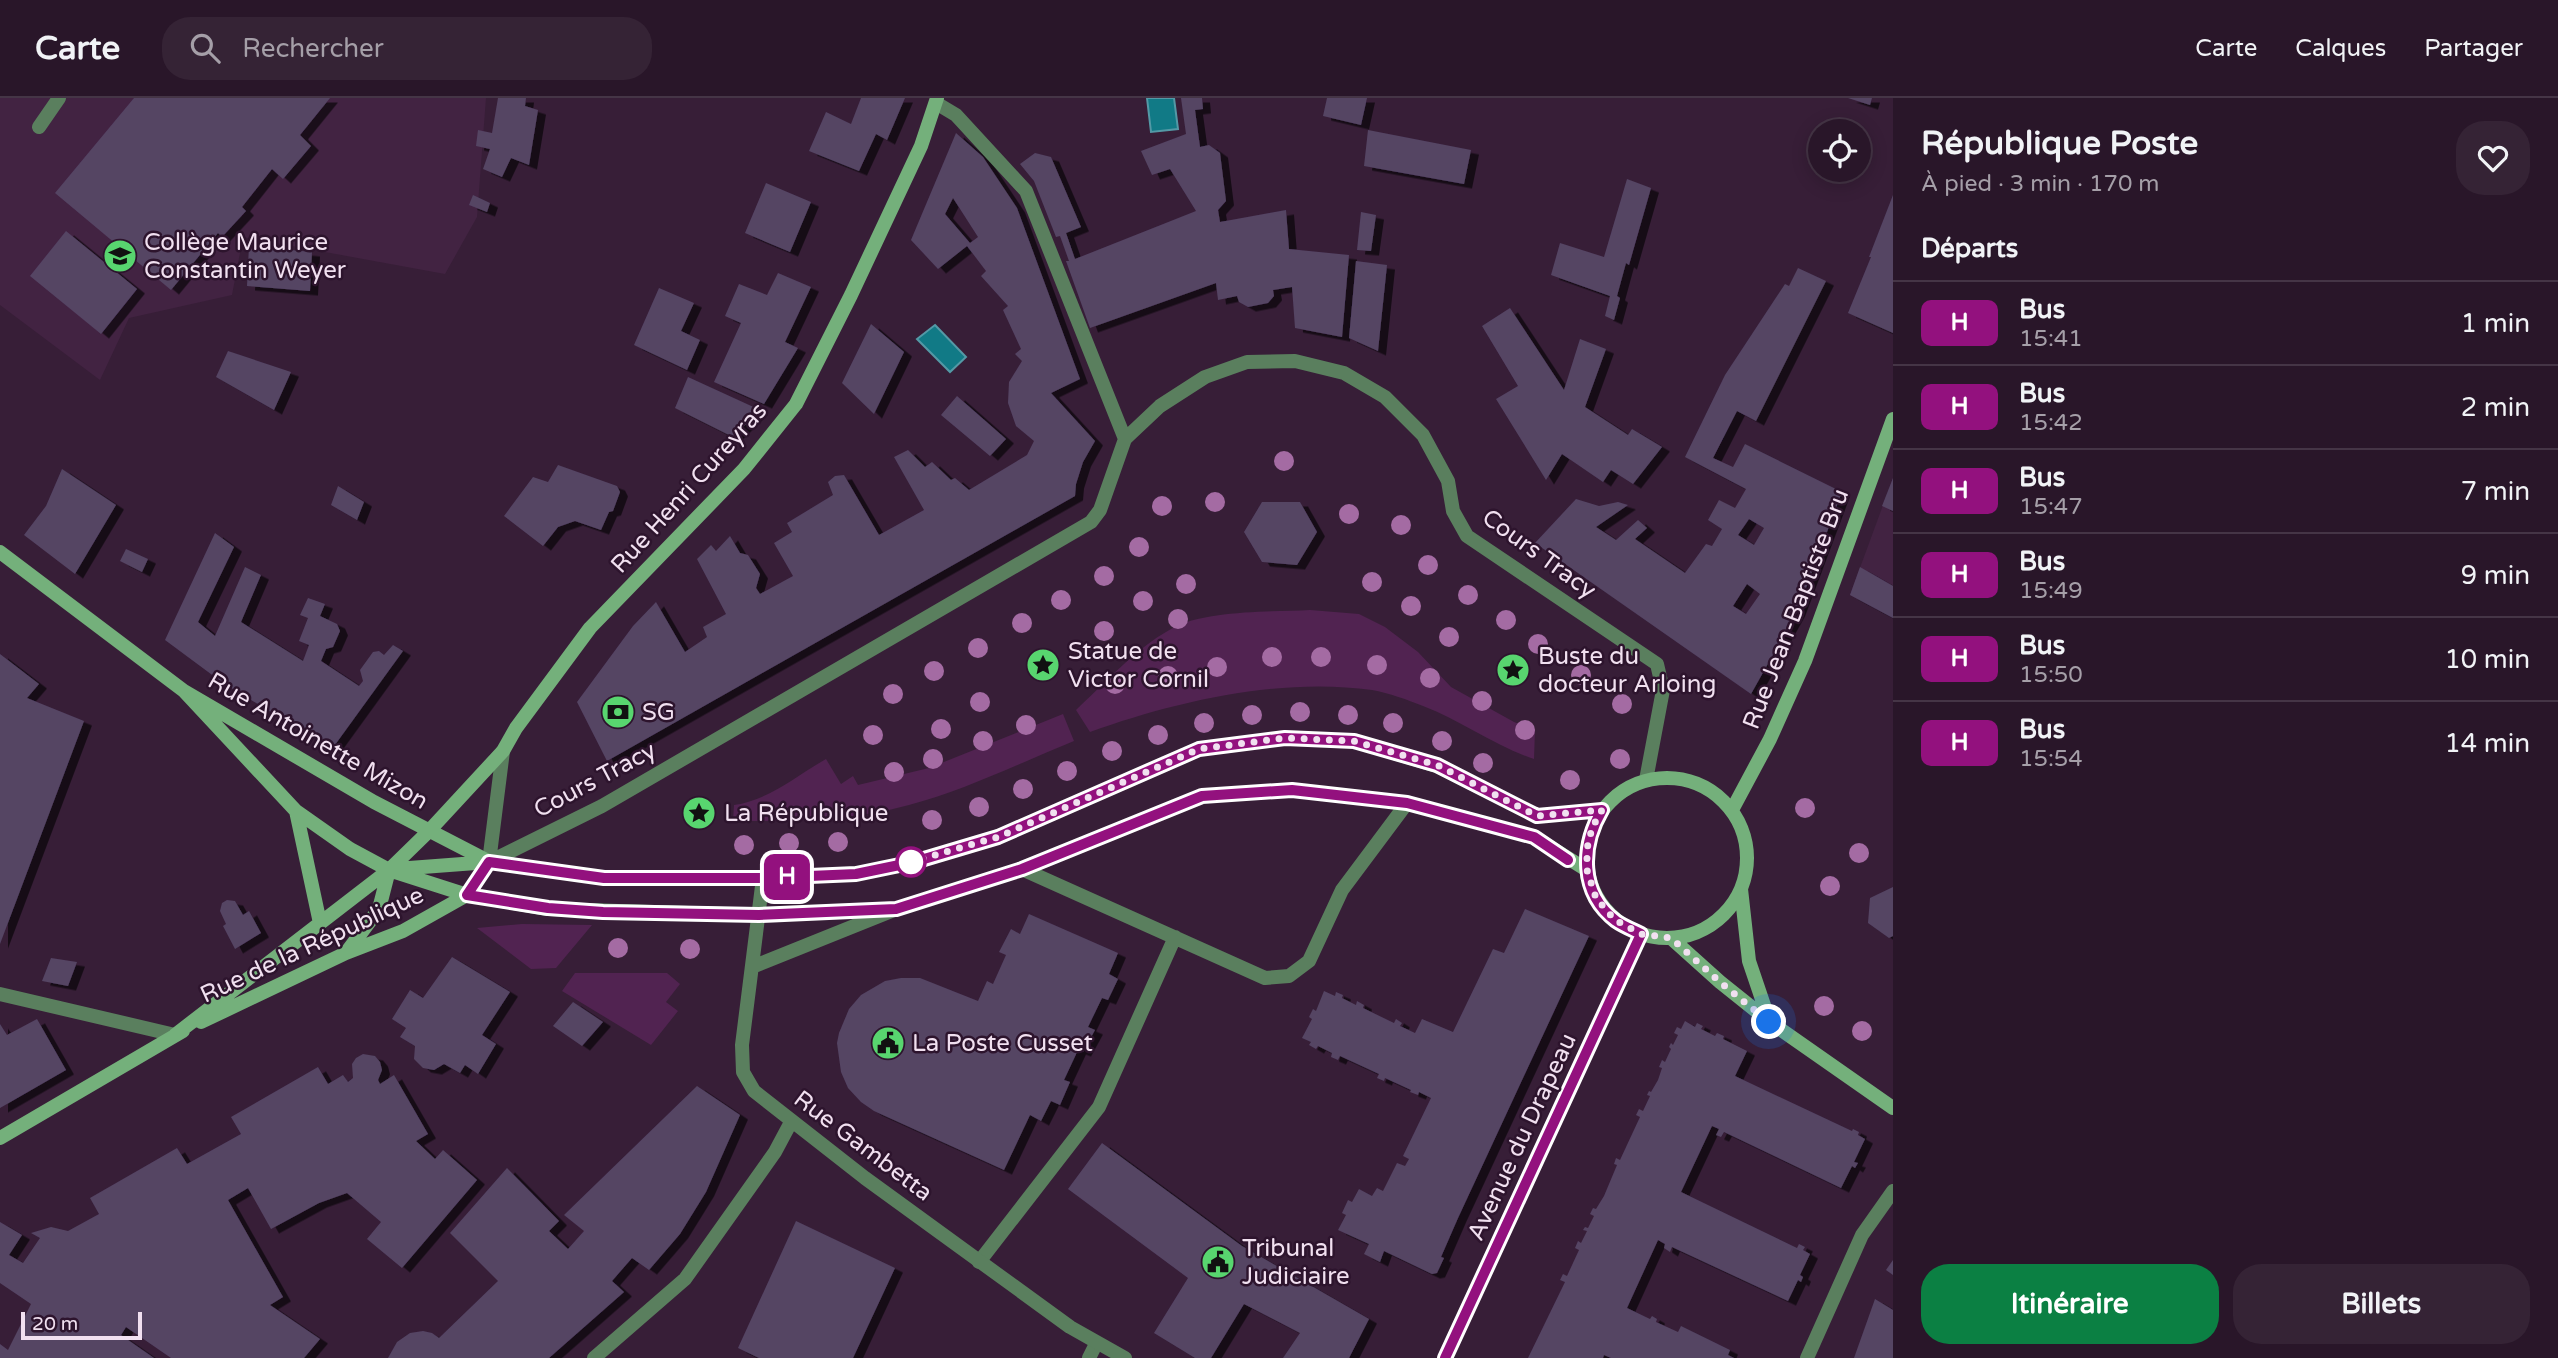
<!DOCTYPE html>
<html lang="fr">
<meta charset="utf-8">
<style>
body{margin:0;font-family:"Varela Round",sans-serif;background:#352335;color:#f1f3f6;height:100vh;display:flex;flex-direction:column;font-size:26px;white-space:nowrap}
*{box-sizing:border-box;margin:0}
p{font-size:23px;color:#a59fa8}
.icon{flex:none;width:38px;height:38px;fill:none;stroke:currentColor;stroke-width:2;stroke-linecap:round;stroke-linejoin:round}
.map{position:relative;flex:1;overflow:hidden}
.details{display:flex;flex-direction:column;background:#291629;width:665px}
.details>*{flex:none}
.badge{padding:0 14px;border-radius:10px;font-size:24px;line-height:46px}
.buttons{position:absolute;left:1808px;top:21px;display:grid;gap:14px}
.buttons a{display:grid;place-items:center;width:63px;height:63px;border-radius:50%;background:#291629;box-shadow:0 4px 18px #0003,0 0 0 2px #453546;font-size:35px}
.scale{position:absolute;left:21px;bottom:18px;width:121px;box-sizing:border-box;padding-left:7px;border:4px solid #f1e0f0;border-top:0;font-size:19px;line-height:24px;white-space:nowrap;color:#f1e0f0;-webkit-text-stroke:5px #2d142d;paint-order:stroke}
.you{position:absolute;width:35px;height:35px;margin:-18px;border:5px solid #fff;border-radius:50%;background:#1a73e8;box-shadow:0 0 0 10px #1a73e833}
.map>.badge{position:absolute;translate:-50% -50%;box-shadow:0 0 0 4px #fff}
h2{padding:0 28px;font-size:26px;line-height:63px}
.round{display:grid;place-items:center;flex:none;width:74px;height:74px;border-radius:28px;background:#352335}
.summary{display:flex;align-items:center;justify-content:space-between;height:119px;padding:0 28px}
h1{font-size:33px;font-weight:800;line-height:52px}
.button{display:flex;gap:14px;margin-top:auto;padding:14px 28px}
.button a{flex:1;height:80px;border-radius:28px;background:#0b8043;color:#fff;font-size:28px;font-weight:800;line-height:80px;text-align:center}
.button a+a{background:#352335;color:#f1f3f6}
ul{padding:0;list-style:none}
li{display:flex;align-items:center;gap:21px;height:84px;padding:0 28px;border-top:2px solid #453546}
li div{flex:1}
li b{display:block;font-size:26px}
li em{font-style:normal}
li .badge{min-width:77px;font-weight:700;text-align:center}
header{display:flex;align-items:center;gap:42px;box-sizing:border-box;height:98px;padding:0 35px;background:#291629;border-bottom:2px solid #453546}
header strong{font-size:33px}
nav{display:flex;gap:38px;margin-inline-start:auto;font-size:24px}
.search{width:490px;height:63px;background:#352335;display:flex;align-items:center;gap:18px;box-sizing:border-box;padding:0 24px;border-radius:28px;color:#a59fa8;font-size:26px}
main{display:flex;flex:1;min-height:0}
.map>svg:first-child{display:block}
</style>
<header>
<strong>Carte</strong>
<div class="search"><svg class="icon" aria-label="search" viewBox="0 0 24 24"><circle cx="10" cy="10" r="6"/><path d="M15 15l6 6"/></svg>Rechercher</div>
<nav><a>Carte</a><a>Calques</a><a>Partager</a></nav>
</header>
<main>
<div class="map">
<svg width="1893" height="1260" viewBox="0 0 1893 1260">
<defs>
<filter id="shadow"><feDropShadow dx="8" dy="4.5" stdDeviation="0" flood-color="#0009"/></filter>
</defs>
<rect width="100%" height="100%" fill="#371e37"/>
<path fill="#422342" d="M0 0H486L477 119 445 176 243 139 232 197 129 220 100 282 0 207Z
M1893 380V520L1850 497Z"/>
<path fill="#512351" d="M1310 512 1359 516 1385 529 1418 554 1451 589 1514 624 1535 632 1534 661C1495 648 1462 623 1423 608 1408 602 1389 595 1372 592 1281 579 1176 603 1090 634L1076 612C1105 585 1135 551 1171 531 1204 512 1271 514 1310 512Z
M1063 616 1074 643C1020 665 966 692 909 707 852 723 792 723 733 723L734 707C769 702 796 678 826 661L841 686 853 678 858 687 929 670Z
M522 826 592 827 556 870 531 871 477 830Z
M575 875H667L680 886 666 904 678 913 651 947 562 893Z"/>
<path fill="#117a86" stroke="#5499a6" stroke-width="2" d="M1147 0H1174L1178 31 1151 34Z
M935 227 966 259 950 274 917 241Z"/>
<path fill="#544464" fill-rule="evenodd" filter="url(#shadow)" d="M134 0H330L300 37 311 48 283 81 272 71 242 109 246 113 222 139 218 135 171 192 55 95Z
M498 0H526L525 8 538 12 529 67 511 60 502 79 483 71 490 51 476 48 478 32 492 35Z
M861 0H905L887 42 876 36 859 73 809 53 826 14 851 26Z
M1181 0H1202L1203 11 1195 12 1200 49 1209 47 1220 55 1226 103 1218 112 1220 124 1286 112 1289 151 1349 157 1342 239 1295 230 1292 189 1273 192 1274 198 1268 205 1248 209 1239 204 1237 198 1218 202 1216 185 1090 230 1066 163H1069L1060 138 1056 139 1034 83 1020 66 1035 55 1051 59 1081 129 1066 135 1075 161 1196 113 1170 71 1152 77 1141 53 1186 36Z
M1327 0H1367L1361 27 1323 18Z
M1848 0H1872L1870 7Z
M1368 32 1471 52 1464 86 1364 68Z
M956 35 983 59 1017 110 1080 281 1051 295 1095 343 1083 364 1076 386 1075 398 607 663 577 604 633 528 656 504 685 554 707 539 703 529 726 516 697 461 711 447 716 453 730 438 740 455 748 457 760 476 756 490 760 496 793 478 774 445 792 434 787 425 833 397 828 384 835 378 844 377 879 437 924 412 894 359 908 352 925 369 932 364 951 382 955 380 969 392 1027 357 1034 343 1016 328 1008 305 1009 284 1022 263 1015 256 1021 251 1003 212 1008 208 981 178 986 173 967 148 938 171 911 142ZM953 100 978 139 970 145 945 116Z
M1627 81 1651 90 1629 167 1626 165 1617 198 1620 200 1614 222 1605 218 1610 198 1551 177 1560 145 1604 159Z
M766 85 811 104 790 154 745 135Z
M473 97 490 105 487 114 469 107Z
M1893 97V235L1848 215 1871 159H1869Z
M1361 114 1376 117 1371 153 1357 152Z
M66 133 137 191 101 236 30 178Z
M249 148 312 154 310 193 247 188Z
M1356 163 1387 167 1378 253 1349 240Z
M1798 170 1826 183 1756 323 1737 313 1713 360 1733 369 1745 346 1842 394 1797 514 1751 596 1535 445 1576 401 1599 408 1618 404 1628 407 1596 429 1616 442 1638 422 1647 430 1635 441 1685 475 1706 446 1712 448 1722 431 1708 422 1719 402 1735 410 1746 391 1685 359 1725 277 1785 186 1789 188ZM1749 421 1764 430 1754 447 1738 437ZM1747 486 1760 496 1746 516 1733 508Z
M778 175 811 189 785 244 798 250 764 306 714 284 741 225 725 218 739 186 767 197Z
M659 190 694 205 681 233 700 242 687 272 634 247Z
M1510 210 1564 292 1580 241 1606 251 1585 309 1628 337 1632 331 1662 349 1633 386 1611 372 1603 384 1562 356 1546 382 1496 301 1518 288 1482 228Z
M871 226 904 254 874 316 842 285Z
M228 253 291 274 274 312 216 279Z
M688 279 760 312 733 339 675 310Z
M957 298 1006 341 990 358 941 317Z
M558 367 617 388 620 394 613 413 609 414 601 432 575 423 558 429 543 448 504 418 533 379 548 384Z
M62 371 116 407 75 476 24 437 46 408Z
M1893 380V413L1882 408Z
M338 388 364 404 357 422 331 407Z
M1262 404H1300L1317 434 1297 467 1262 464 1244 434Z
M215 435 234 449 198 524 215 538 245 469 261 477 241 524 303 563 309 547 299 543 308 520 300 517 308 500 325 506 320 518 337 526 340 533 333 549 326 551 321 563 359 588 363 583 360 572 373 554 379 553 384 557 393 547 403 553 332 651 223 585 165 542Z
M126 451 148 461 142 474 120 463Z
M1860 469 1893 488V520L1850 497Z
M0 556 39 586 27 600 84 623 0 846Z
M1893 789V838L1889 840 1868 825 1870 800Z
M227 802 235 803 243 817 249 813 261 835 235 851 223 828 226 826 220 813 222 805Z
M1525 811 1589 838 1458 1120 1441 1159 1444 1160 1437 1175 1432 1176 1384 1153 1380 1164 1364 1156 1369 1146 1338 1132 1346 1117 1342 1115 1348 1102 1352 1104 1359 1091 1372 1098 1377 1090 1383 1093 1397 1065 1405 1068 1409 1061 1403 1058 1431 1000 1419 994 1418 997 1410 994 1411 992 1385 980 1384 983 1377 980 1379 976 1340 958 1338 962 1331 959 1332 955 1318 948 1316 951 1309 947 1311 944 1302 940 1312 921 1309 919 1313 911 1316 913 1324 893 1335 898 1336 894 1343 897 1342 900 1356 907 1357 903 1364 907 1363 910 1394 925 1396 921 1402 925 1400 928 1415 935 1422 921 1453 934 1493 851 1504 855Z
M1029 816 1118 855 1109 876 1118 881 1108 902 1102 900 1088 929 1095 932 1083 954 1078 952 1064 982 1070 984 1060 1007 1051 1003 1041 1023 1030 1017 1004 1072 874 1013 861 1004 848 990 841 974 837 945 839 935 849 911 861 897 885 883 901 880H920L978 903 987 883 993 886 1006 857 999 854 1011 831 1020 836Z
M452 859 510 894 482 937 496 946 478 976 465 967 460 975 444 966 434 972 423 970 414 961 415 948 400 939 406 930 392 921 410 892 423 900Z
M51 860 77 864 68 888 42 883Z
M573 904 603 924 582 948 553 928Z
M37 921 66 972 0 1010V926L7 937Z
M1685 923 1695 929 1697 925 1703 928 1701 931 1715 938 1717 935 1724 938 1723 941 1747 953 1735 978 1852 1033 1853 1031 1859 1034 1858 1037 1865 1041 1854 1064 1858 1065 1855 1070 1852 1068 1841 1090 1724 1034 1721 1039 1716 1037 1719 1031 1712 1028 1681 1094 1797 1150 1799 1146 1805 1149 1803 1152 1810 1156 1800 1177 1803 1179 1801 1184 1798 1182 1788 1203 1672 1149 1670 1154 1664 1150 1665 1146 1658 1142 1627 1210 1650 1221 1652 1218 1657 1221 1656 1224 1678 1234 1681 1228 1730 1252 1728 1257 1734 1260H1611L1604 1257 1603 1260H1528L1565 1184 1560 1182 1563 1176 1567 1178 1579 1152 1575 1150 1578 1143 1581 1145 1587 1133 1583 1132 1585 1129 1588 1130 1594 1118 1590 1116 1593 1110 1596 1111 1604 1098 1617 1067 1614 1066 1616 1060 1620 1062 1640 1019 1636 1017 1639 1011 1643 1013 1650 998 1647 997 1649 993 1651 994 1658 982 1662 970 1659 969 1662 962 1665 964 1671 951 1669 949 1671 945 1673 947 1678 937 1674 935 1677 929 1681 931Z
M363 956 375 958 380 964 382 972 378 982 380 986 394 977 428 1036 416 1043 435 1061 443 1052 477 1082 402 1170 367 1141 381 1124 347 1095 319 1105 271 1131 248 1090 228 1102 283 1199 270 1207 320 1241 304 1260H171L126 1229 121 1237 154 1260H0V1246L8 1252 31 1206 0 1185V1124L22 1137 9 1157 23 1165 40 1140 31 1135 51 1129 68 1133 99 1116 90 1100 177 1050 187 1066 241 1036 231 1019 318 969 328 986 343 977 348 984 353 980 352 966 356 960Z
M697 988 740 1017 706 1094 680 1136 649 1172 632 1160 612 1183 624 1194 549 1260H388L397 1244 410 1235 423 1233 432 1235 439 1240 498 1183 450 1135 507 1070 559 1123 549 1133 568 1151 584 1133 564 1117Z
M1102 1045 1242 1148 1369 1221 1349 1260H1283L1300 1235 1244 1206 1211 1260H1195L1154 1235 1188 1180 1068 1091Z
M796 1123 895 1170 853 1260H759L738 1250Z
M1893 1162V1177L1886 1172Z
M1875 1201 1893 1212V1260H1854Z"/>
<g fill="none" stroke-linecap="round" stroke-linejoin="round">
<path stroke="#5a7f5e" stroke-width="14" d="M39 29 59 0
M1022 771 1265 880 1289 878 1309 863 1342 792 1407 705
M979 1164 1099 1009 1175 839
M1089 1260 1096 1246"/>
<path stroke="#5a7f5e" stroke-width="14" d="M936 5 956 17 1026 93 1125 341
M489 764 602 708 1091 424 1100 412 1125 341 1160 308 1205 279 1247 264 1295 263 1344 275 1385 299 1423 337 1448 383 1453 413 1467 438 1657 566 1663 592 1646 682
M763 780 742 947 743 974 754 993 865 1080 1070 1229 1125 1260
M467 797 489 764 503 653
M752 869 894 812
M0 896 175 937
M594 1260 685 1181 775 1054 791 1024
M1807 1260 1862 1137 1893 1093"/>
<path stroke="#5a7f5e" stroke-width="14" d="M1445 1260 1641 836"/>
<path stroke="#74b07b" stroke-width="14" d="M0 454 184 593 374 704 488 763
M184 593 296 713 350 751 389 772 467 797 548 811 759 817 896 811 1022 771 1202 698 1292 692 1407 705 1534 739 1587 772
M1587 760a80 80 0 1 1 160 0a80 80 0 1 1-160 0Z
M1732 712 1770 641 1805 563 1893 321
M296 713 320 825
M396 771 489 764 604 780H763L856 776 914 764 998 739 1199 651 1285 640 1354 643 1437 668 1537 718 1602 712
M1741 791 1749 863 1769 922
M1671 840 1720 884 1770 924 1893 1010
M346 855 379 811 389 772
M201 924 346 855 403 833 467 797
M175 937 389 772 429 733 503 653 516 630 590 530 744 371 796 306 851 197 921 48 937 0
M0 1040 183 933"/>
</g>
<g fill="#a46ba3">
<circle cx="1284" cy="363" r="10"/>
<circle cx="1215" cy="404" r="10"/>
<circle cx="1162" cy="408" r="10"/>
<circle cx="1349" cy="416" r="10"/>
<circle cx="1401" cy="427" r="10"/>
<circle cx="1139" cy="449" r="10"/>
<circle cx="1428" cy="467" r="10"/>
<circle cx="1104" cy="478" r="10"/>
<circle cx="1372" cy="484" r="10"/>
<circle cx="1186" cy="486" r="10"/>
<circle cx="1468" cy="497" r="10"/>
<circle cx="1061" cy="502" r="10"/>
<circle cx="1143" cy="503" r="10"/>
<circle cx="1411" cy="508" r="10"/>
<circle cx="1178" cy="521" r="10"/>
<circle cx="1506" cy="522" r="10"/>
<circle cx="1022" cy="525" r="10"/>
<circle cx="1104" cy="533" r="10"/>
<circle cx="1449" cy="539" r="10"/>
<circle cx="1538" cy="546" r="10"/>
<circle cx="978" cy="550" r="10"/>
<circle cx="1272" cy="559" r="10"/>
<circle cx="1321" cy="559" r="10"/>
<circle cx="1377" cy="567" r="10"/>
<circle cx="1217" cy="569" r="10"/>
<circle cx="934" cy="573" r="10"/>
<circle cx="1581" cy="577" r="10"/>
<circle cx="1168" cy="578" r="10"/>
<circle cx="1430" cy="580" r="10"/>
<circle cx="1115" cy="586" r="10"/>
<circle cx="893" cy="596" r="10"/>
<circle cx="1482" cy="603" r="10"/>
<circle cx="980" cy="604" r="10"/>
<circle cx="1622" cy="606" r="10"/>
<circle cx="1300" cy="614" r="10"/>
<circle cx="1252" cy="617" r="10"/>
<circle cx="1348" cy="617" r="10"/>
<circle cx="1204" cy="625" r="10"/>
<circle cx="1393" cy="625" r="10"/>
<circle cx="1026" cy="627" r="10"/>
<circle cx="941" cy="631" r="10"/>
<circle cx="1525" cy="632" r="10"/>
<circle cx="873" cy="637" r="10"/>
<circle cx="1158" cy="637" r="10"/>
<circle cx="983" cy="643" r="10"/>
<circle cx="1442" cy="643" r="10"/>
<circle cx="1112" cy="653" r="10"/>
<circle cx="933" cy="661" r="10"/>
<circle cx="1620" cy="661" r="10"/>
<circle cx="1483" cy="665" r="10"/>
<circle cx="1067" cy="673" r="10"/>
<circle cx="894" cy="674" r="10"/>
<circle cx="1570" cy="682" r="10"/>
<circle cx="1023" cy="691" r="10"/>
<circle cx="979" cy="709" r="10"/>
<circle cx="1805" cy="710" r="10"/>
<circle cx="932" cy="722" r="10"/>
<circle cx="838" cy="744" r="10"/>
<circle cx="789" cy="745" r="10"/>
<circle cx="744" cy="747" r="10"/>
<circle cx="1859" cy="755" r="10"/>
<circle cx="1830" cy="788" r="10"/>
<circle cx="618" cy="850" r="10"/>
<circle cx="690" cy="851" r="10"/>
<circle cx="1824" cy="908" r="10"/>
<circle cx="1862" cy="933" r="10"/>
</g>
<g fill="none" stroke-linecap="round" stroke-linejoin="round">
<defs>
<path id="line" d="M1445 1260 1641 836C1633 832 1623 828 1616 823 1579 795 1581 748 1602 712L1537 718 1437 667 1354 643 1285 640 1199 651 998 739 914 764 856 776 763 780H604L489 764 467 797 548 810 603 814 759 817 896 811 1022 771 1202 698 1292 692 1407 705 1534 739 1568 762"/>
</defs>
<use href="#line" stroke="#fff" stroke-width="16"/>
<use href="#line" stroke="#93117e" stroke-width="10"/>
<path stroke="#f1e0f0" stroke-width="7" stroke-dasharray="0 12.6" d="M911 764 998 739 1199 651 1285 640 1354 643 1437 667 1537 718 1602 712 1592 730 1587 751V772L1596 800 1615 822 1641 836 1671 840 1720 884 1769 924"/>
</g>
<defs>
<symbol id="school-disc" viewBox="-11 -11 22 22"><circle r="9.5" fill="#58d56f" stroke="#2d142d"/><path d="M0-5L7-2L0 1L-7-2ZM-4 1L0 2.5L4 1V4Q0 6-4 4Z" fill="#111"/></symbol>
<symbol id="sight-disc" viewBox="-11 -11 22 22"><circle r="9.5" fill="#58d56f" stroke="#2d142d"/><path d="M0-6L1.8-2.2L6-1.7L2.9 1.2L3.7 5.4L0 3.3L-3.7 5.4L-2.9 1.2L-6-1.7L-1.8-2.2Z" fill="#111"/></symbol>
<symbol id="bank-disc" viewBox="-11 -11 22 22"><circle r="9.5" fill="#58d56f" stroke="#2d142d"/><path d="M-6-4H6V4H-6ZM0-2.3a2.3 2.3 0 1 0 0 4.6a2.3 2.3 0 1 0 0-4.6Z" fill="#111"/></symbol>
<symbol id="civic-disc" viewBox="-11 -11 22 22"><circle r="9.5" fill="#58d56f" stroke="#2d142d"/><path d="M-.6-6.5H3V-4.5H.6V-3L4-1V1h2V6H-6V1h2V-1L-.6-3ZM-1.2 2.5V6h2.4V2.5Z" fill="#111"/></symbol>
</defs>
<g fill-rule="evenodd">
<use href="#school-disc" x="101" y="139" width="38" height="38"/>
<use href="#sight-disc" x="1024" y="548" width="38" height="38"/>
<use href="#sight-disc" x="1494" y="553" width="38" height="38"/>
<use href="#bank-disc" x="599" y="595" width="38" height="38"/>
<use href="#sight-disc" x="680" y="696" width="38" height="38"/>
<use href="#civic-disc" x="869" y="926" width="38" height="38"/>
<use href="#civic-disc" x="1199" y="1145" width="38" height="38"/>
</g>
<circle fill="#fff" stroke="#93117e" stroke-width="3.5" cx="911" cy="764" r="14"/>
<g text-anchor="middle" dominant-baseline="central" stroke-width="5" stroke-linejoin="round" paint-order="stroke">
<g font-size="24" fill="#f1e0f0" stroke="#2d142d" text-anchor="start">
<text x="144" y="144">Collège Maurice<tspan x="144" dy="28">Constantin Weyer</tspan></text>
<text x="1068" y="553">Statue de<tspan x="1068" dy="28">Victor Cornil</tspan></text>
<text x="1538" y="558">Buste du<tspan x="1538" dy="28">docteur Arloing</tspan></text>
<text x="642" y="614">SG</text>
<text x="724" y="715">La République</text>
<text x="912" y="945">La Poste Cusset</text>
<text x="1242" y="1150">Tribunal<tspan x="1242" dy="28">Judiciaire</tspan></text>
</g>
<g font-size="24" fill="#f1e0f0" stroke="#2d142d">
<text transform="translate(689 390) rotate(-48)">Rue Henri Cureyras</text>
<text transform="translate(1539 456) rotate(36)">Cours Tracy</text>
<text transform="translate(1796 511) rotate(-69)">Rue Jean-Baptiste Bru</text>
<text transform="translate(318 643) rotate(30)">Rue Antoinette Mizon</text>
<text transform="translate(595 682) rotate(-28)">Cours Tracy</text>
<text transform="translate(312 847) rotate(-25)">Rue de la République</text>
<text transform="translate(1522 1039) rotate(-65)">Avenue du Drapeau</text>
<text transform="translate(863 1048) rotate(37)">Rue Gambetta</text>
</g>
</g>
</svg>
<div class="buttons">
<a><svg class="icon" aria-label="locate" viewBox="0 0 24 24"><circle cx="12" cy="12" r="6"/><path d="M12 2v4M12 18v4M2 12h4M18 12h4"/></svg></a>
</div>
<div class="scale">20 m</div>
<div class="you" style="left:1769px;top:924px"></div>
<b class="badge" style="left:787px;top:779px;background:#93117e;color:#fff">H</b>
</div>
<section class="details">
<div class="summary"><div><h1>République Poste</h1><p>À pied · 3 min · 170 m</p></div><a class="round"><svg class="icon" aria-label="heart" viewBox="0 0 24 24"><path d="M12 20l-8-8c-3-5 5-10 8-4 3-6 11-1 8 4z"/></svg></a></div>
<h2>Départs</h2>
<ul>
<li><span class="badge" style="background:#93117e;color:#fff">H</span><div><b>Bus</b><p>15:41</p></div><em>1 min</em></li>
<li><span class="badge" style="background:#93117e;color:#fff">H</span><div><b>Bus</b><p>15:42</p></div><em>2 min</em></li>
<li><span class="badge" style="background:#93117e;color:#fff">H</span><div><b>Bus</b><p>15:47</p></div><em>7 min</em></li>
<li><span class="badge" style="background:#93117e;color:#fff">H</span><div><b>Bus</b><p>15:49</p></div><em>9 min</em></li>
<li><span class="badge" style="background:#93117e;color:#fff">H</span><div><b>Bus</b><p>15:50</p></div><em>10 min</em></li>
<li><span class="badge" style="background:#93117e;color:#fff">H</span><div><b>Bus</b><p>15:54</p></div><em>14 min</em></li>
</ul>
<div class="button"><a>Itinéraire</a><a>Billets</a></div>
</section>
</main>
